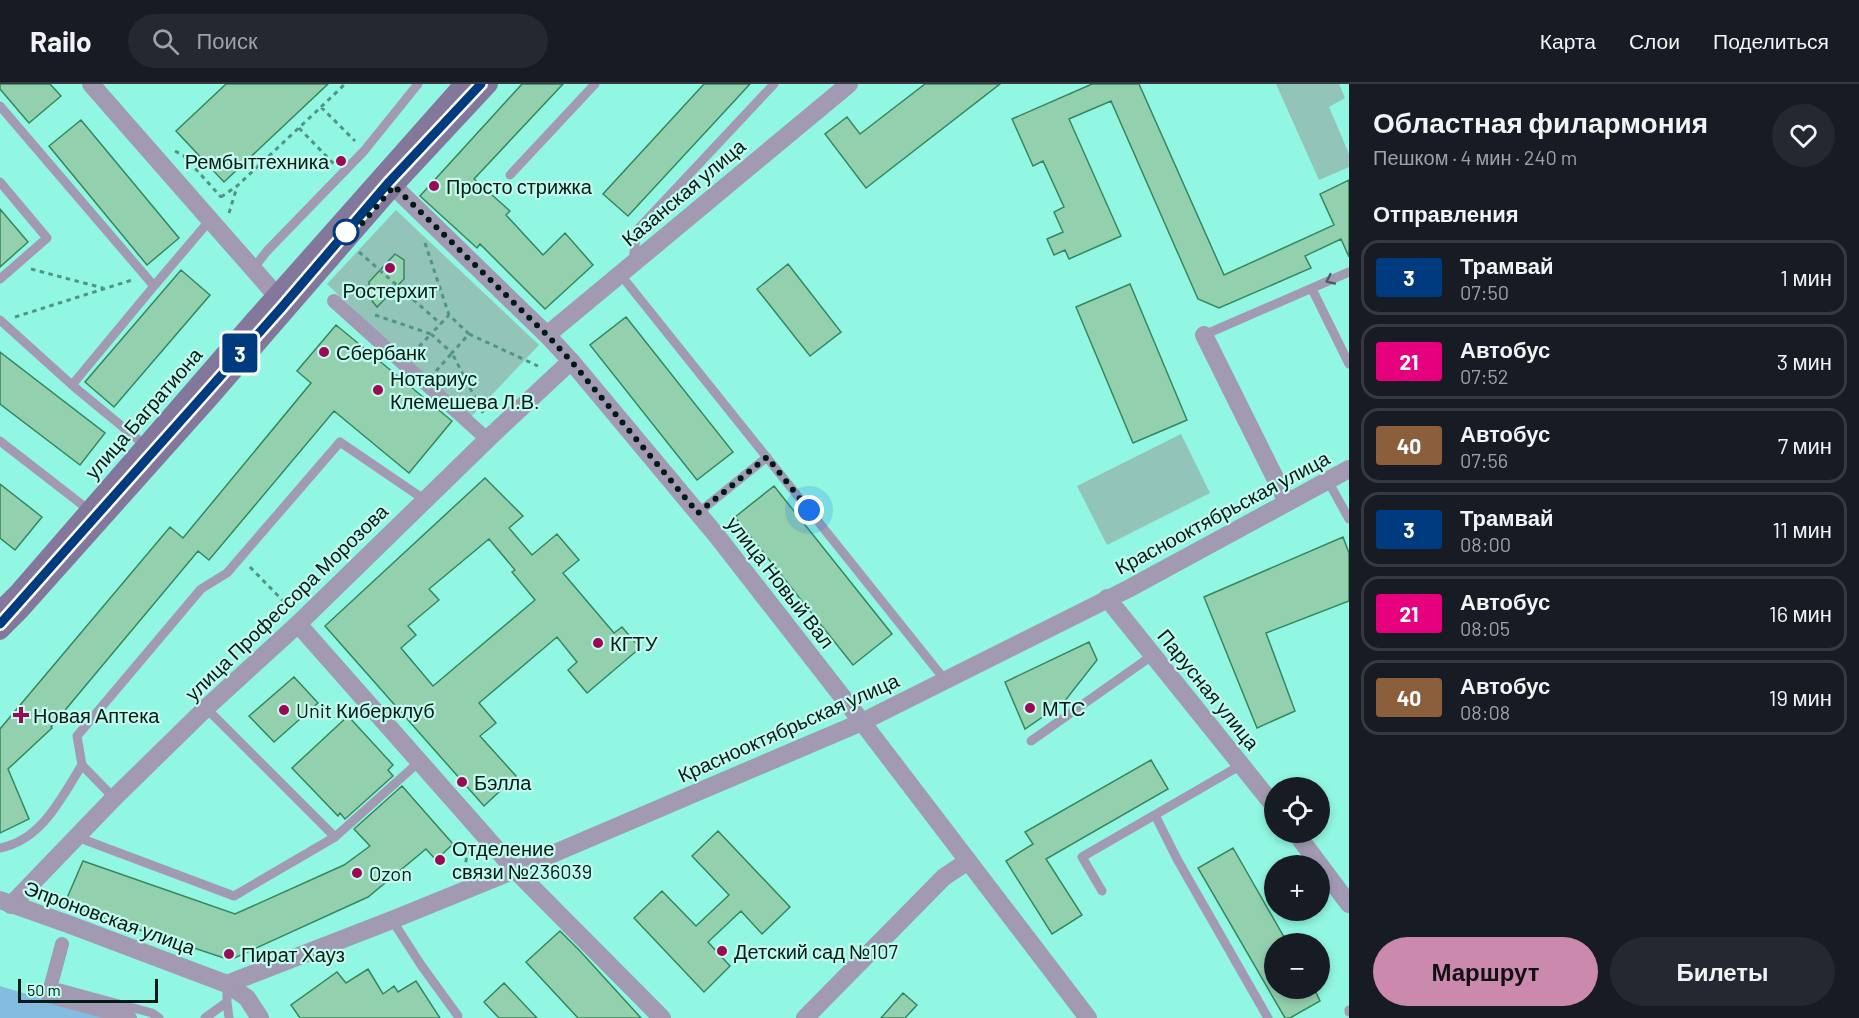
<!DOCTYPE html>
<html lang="ru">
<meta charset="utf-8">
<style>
body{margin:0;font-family:Barlow,sans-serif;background:#242831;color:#f1f3f6;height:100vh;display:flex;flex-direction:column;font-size:22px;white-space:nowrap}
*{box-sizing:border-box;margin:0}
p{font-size:20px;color:#9ea1a6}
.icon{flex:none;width:33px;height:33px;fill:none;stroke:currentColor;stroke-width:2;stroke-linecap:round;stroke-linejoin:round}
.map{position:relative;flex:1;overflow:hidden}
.details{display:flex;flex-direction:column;background:#171b24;width:510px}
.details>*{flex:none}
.badge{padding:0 12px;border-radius:4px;font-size:21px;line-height:39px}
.buttons{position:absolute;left:1264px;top:693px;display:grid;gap:12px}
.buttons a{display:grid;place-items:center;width:66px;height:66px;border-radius:50%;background:#171b24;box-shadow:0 3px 9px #0003;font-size:30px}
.scale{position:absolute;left:18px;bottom:15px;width:140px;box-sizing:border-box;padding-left:6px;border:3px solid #001a15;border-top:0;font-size:16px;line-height:21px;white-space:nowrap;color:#001a15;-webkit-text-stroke:4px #c2fcee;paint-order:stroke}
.you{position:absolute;width:30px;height:30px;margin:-15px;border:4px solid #fff;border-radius:50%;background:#1a73e8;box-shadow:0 0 0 9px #1a73e833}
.map>.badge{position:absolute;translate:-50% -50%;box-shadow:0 0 0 3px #fff}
h2{padding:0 24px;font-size:22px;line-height:54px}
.round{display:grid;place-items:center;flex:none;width:63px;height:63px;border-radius:32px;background:#242831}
.summary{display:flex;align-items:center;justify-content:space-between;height:102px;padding:0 24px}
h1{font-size:28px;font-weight:700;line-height:45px}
.cta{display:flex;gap:12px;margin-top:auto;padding:12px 24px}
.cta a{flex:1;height:69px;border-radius:36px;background:#cb89ad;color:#111;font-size:24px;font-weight:700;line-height:69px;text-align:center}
.cta a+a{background:#242831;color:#f1f3f6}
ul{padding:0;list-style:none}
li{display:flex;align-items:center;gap:18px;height:75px;margin:0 12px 9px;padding:0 12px;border:3px solid #363941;border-radius:18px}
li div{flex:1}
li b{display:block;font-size:22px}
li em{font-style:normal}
li .badge{min-width:66px;font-weight:700;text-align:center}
header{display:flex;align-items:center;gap:36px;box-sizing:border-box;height:84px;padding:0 30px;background:#171b24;border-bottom:2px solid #363941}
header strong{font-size:28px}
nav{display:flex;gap:33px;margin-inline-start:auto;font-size:21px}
.search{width:420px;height:54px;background:#242831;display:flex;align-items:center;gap:15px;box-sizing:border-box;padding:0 21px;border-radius:33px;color:#9ea1a6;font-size:22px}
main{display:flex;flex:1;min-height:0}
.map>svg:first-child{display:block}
</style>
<header>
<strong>Railo</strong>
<div class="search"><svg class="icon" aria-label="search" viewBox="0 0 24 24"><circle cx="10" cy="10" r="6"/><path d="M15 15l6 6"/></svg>Поиск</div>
<nav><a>Карта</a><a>Слои</a><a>Поделиться</a></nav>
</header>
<main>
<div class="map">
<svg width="1349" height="934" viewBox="0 0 1349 934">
<rect width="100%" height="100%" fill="#91f7e2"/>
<path fill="#92c4b8" d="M1276 0H1339L1345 14 1329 23 1349 70V83L1319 96Z
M396 126 539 261 469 335 327 200Z
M1181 350 1210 409 1107 461 1077 402Z"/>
<path fill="#83bbe1" d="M0 902 106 934H0Z"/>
<path fill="#93d1ae" stroke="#36875f" stroke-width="1.5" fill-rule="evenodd" d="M0 0H50L61 12 29 39 0 5Z
M226 0H328L224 98 176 47Z
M522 0H563L474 95 510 127 506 131 543 171 565 149 593 181 545 225 480 160 477 164 420 112Z
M704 0H750L628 132 603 110Z
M925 0H1000L866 104 825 50 847 33 860 50Z
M1092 0H1139L1224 191 1334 141 1320 110 1349 96V173L1341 155 1305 172 1311 184 1219 224 1198 215 1111 17 1069 35 1121 152 1069 175 1065 166 1054 171 1047 155 1063 148 1054 128 1064 123 1043 77 1033 82 1012 35Z
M81 36 179 154 147 181 49 62Z
M0 125 28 158 0 183Z
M395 170 404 176V195L377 223 369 213V198Z
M788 180 841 248 810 272 757 205Z
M181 186 210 211 114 323 85 298Z
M1130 200 1187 336 1133 359 1076 223Z
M626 233 733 368 697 396 590 261Z
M336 241 452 337 409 389 334 327 209 476 198 467 51 643 52 644 8 685 29 735 0 749V645L170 443 183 454 311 299 297 287Z
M0 268 105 349 80 381 0 320Z
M485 394 523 432 509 444 532 471 557 450 579 476 563 489 614 549 622 543 640 564 587 609 568 586 577 578 557 553 479 619 496 639 480 652 516 692 484 722 325 542ZM489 455 515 486 512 488 535 516 433 602 401 564 416 551 408 542 439 516 429 505Z
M0 400 42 433 15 466 0 454Z
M774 402 892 550 853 581 735 433Z
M1343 453 1349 469V517L1266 549 1295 627 1257 644 1204 513Z
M1089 558 1097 576 1064 618 1025 645 1005 598Z
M294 593 318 619 274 658 249 632Z
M348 632 393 681 388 686 393 692 345 735 340 729 338 732 292 684Z
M1151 676 1168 705 1046 775 1082 831 1052 850 1006 777 1033 760 1025 748Z
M402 702 453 760 436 776 426 765 368 813 230 876 64 821 83 777 235 830 344 781 370 762 354 745Z
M718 747 790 823 762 850 741 827 708 858 730 882 704 908 634 834 662 807 696 842 729 811 692 772Z
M1233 764 1288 860H1275V904H1314L1320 917 1290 934H1285L1198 784Z
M560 847 580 867 641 934H578L526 878Z
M368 885 383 910 394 902 398 908 416 897 440 934H300L291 921 337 888 346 899Z
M504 899 537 934H499L484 918Z
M903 909 917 921 905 934H881Z"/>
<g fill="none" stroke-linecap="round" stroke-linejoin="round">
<path stroke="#509486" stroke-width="3" stroke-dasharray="4.5 4.5" stroke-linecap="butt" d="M321 23 345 0
M299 44 334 80
M175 67 184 72 221 113
M221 113 237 102 321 23 355 57
M229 129 237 103
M425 159 449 231 469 250 452 269 431 250 449 231
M359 168 441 240
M31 185 103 204
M375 231 431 250 415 267
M15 233 132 196
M469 250 538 282
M436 287 452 269 483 329
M250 483 289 523
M464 787 469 761"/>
<path stroke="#a19ab2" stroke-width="9" d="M0 22 154 202 72 301
M510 91 595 0
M0 98 47 154 0 195
M633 177 637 146 774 0
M253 185 267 167 364 67 418 0
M620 190 945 596
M154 202 210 136
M1312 205 1349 280
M0 236 72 301 147 363
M1204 251 1349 188
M0 357 89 426
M1328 397 1349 435
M698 429 767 373
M206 624 335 753 419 678
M1031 657 1153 571
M114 714 82 681 77 652 201 505 227 489 340 358 425 416
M1155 731 1177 775 1268 934
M77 753 234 812 335 753
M0 764C42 756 61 714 82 681
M1102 807 1082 773 1241 681
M392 836 421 881 458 932
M60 904 152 929 159 934
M227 918 229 934
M1349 926V928
M205 934 227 918V900"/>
<path stroke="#a19ab2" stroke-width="14" d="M334 217 487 355
M62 860 48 912 130 934"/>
<path stroke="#a19ab2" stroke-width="18" d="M91 0 276 211
M383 92 547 251 571 277 717 452 862 638 1088 934
M547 251 849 0
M1204 251 1287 418
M1107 514 1275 723
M298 540 515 786 662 934
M1295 748 1349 820
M11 821 114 714 206 624 298 540 493 350 571 277
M227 900 247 914 260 934
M805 934 944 793 968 777"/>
<path stroke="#a19ab2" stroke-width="18" d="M0 816 68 840 227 900 392 836 515 786 862 638 1128 505 1349 385"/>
<path stroke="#83789b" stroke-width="18" d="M0 526 19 507 253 237 463 0
M0 547 19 528 211 313 394 102 489 0"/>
<path stroke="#27564c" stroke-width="1.5" d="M0 540 282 223 389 98 481 0"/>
</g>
<defs><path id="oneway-chevron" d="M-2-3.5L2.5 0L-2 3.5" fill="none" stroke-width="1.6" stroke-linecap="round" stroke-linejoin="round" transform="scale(1.5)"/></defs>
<use stroke="#505a64" href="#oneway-chevron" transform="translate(1330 196) rotate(155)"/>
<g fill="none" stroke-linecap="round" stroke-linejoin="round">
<defs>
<path id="line" d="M0 540 282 223 389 98 481 0"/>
</defs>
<use href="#line" stroke="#fff" stroke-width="14"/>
<use href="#line" stroke="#003b80" stroke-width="9"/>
<path stroke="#001a15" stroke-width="6" stroke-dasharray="0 10.8" d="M346 148 353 150 394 102 547 251 571 277 698 429 767 373 809 426"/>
</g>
<g fill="#9d0854" stroke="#c2fcee" stroke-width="2">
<circle cx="341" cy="77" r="6"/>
<circle cx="434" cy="102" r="6"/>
<circle cx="390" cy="184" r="6"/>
<circle cx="324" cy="268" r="6"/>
<circle cx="378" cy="306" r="6"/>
<circle cx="598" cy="559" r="6"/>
<circle cx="1030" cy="624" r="6"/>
<circle cx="284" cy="626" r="6"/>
<path d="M18 622h6v6h6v6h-6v6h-6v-6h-6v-6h6z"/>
<circle cx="462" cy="698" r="6"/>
<circle cx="440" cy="776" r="6"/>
<circle cx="357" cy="789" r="6"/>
<circle cx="722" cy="867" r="6"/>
<circle cx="229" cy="870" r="6"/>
</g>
<circle fill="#fff" stroke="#003b80" stroke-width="3" cx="346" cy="148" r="12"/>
<g text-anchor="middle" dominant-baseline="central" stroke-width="4.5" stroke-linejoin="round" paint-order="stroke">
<g font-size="20" fill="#001a15" stroke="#c2fcee" text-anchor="start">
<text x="329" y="77" text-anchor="end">Рембыттехника</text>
<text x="446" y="102">Просто стрижка</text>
<text x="390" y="206" text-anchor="middle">Ростерхит</text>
<text x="336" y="268">Сбербанк</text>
<text x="390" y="294">Нотариус<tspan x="390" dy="23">Клемешева Л.В.</tspan></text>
<text x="610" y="559">КГТУ</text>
<text x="1042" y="624">МТС</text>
<text x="296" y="626">Unit Киберклуб</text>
<text x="33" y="631">Новая Аптека</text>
<text x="474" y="698">Бэлла</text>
<text x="452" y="764">Отделение<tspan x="452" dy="23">связи №236039</tspan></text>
<text x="369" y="789">Ozon</text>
<text x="734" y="867">Детский сад №107</text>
<text x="241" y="870">Пират Хауз</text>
</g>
<g font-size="20" fill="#001a15" stroke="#c2fcee">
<text transform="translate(683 108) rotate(-40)">Казанская улица</text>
<text transform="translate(143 329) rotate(-49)">улица Багратиона</text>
<text transform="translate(1222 428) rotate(-28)">Краснооктябрьская улица</text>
<text transform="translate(781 498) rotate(52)">улица Новый Вал</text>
<text transform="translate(286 518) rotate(-44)">улица Профессора Морозова</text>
<text transform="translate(1209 605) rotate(51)">Парусная улица</text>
<text transform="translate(788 643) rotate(-24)">Краснооктябрьская улица</text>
<text transform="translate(110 833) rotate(20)">Эпроновская улица</text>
</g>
</g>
</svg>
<div class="buttons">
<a><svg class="icon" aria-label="locate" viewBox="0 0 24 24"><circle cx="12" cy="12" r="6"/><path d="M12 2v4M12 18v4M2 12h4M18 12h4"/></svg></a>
<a>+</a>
<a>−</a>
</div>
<div class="scale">50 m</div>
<div class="you" style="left:809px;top:426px"></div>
<b class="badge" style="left:240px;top:269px;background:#003b80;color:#fff">3</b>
</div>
<section class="details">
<div class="summary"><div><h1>Областная филармония</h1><p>Пешком · 4 мин · 240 m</p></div><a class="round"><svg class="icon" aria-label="heart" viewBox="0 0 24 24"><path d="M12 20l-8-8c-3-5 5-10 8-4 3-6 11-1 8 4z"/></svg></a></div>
<h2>Отправления</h2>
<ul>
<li><span class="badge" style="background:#003b80;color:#fff">3</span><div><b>Трамвай</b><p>07:50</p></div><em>1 мин</em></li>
<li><span class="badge" style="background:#e6007e;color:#fff">21</span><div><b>Автобус</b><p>07:52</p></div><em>3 мин</em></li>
<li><span class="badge" style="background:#8b5e3c;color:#fff">40</span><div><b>Автобус</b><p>07:56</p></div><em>7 мин</em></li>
<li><span class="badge" style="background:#003b80;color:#fff">3</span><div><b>Трамвай</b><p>08:00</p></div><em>11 мин</em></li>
<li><span class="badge" style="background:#e6007e;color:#fff">21</span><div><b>Автобус</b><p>08:05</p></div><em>16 мин</em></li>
<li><span class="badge" style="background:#8b5e3c;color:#fff">40</span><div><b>Автобус</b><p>08:08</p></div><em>19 мин</em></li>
</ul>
<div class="cta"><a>Маршрут</a><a>Билеты</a></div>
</section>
</main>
